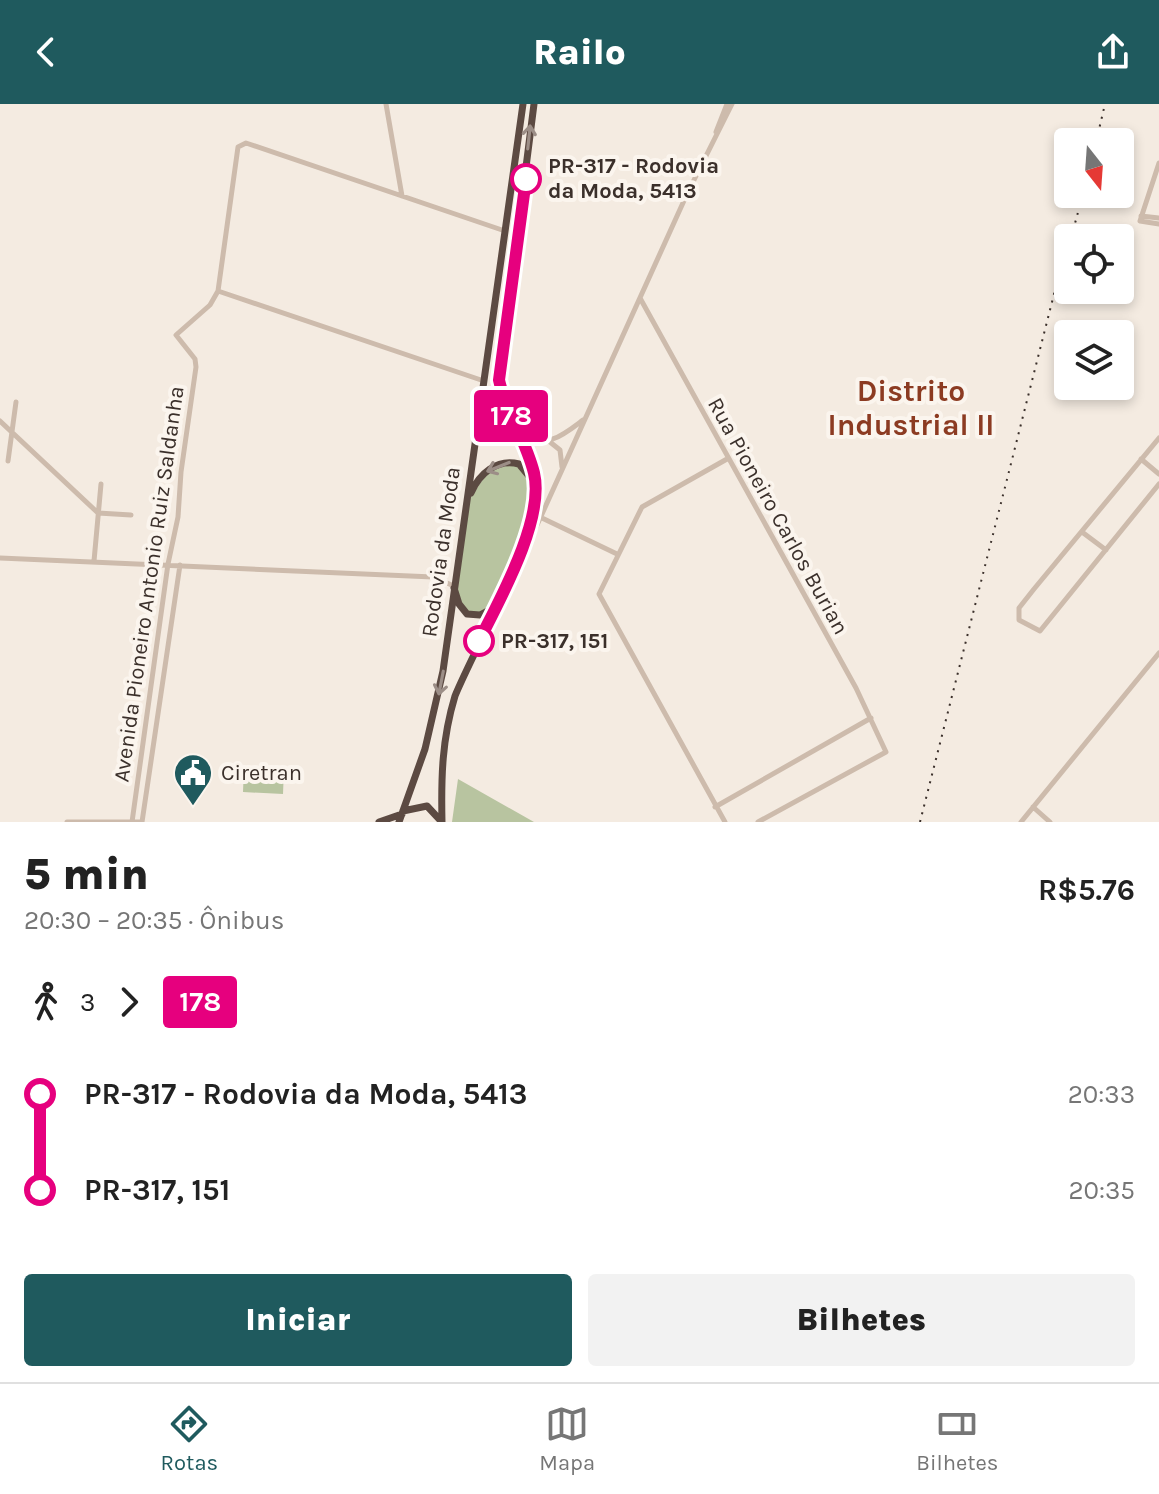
<!DOCTYPE html>
<html lang="pt">
<meta charset="utf-8">
<style>
body{margin:0;font-family:Karla,sans-serif;background:#f2f2f2;color:#222;height:100vh;display:flex;flex-direction:column;font-size:30px;white-space:nowrap}
*{box-sizing:border-box;margin:0}
p{font-size:26px;color:#767676}
.icon{flex:none;width:44px;height:44px;fill:none;stroke:currentColor;stroke-width:2;stroke-linecap:round;stroke-linejoin:round}
.map{position:relative;height:718px;overflow:hidden}
.details{display:flex;flex-direction:column;background:#fff;flex:1}
.details>*{flex:none}
.badge{padding:0 16px;border-radius:6px;font-size:28px;line-height:52px}
.needle{width:52px;rotate:163deg}
.tools{position:absolute;left:1054px;top:24px;display:grid;gap:16px}
.tools a{display:grid;place-items:center;width:80px;height:80px;border-radius:8px;background:#fff;box-shadow:0 4px 12px #0003;font-size:40px}
.map>.badge{position:absolute;translate:-50% -50%;box-shadow:0 0 0 4px #fff}
.legs{display:flex;align-items:center;gap:12px;height:88px;padding:0 24px;font-size:26px}
.legs p{margin-inline-start:auto}
.summary{display:flex;align-items:center;justify-content:space-between;height:136px;padding:0 24px}
h1{font-size:44px;font-weight:800;line-height:60px}
.action{display:flex;gap:16px;margin-top:auto;padding:16px 24px}
.action a{flex:1;height:92px;border-radius:8px;background:#1f5a5e;color:#fff;font-size:32px;font-weight:800;line-height:92px;text-align:center}
.action a+a{background:#f2f2f2;color:#222}
ul{padding:0 24px;list-style:none}
li{display:flex;align-items:center;gap:28px;height:96px;font-size:30px}
li i{display:grid;place-items:center;width:12px;height:100%;margin:0 10px;background:currentColor}
li i::after{content:'';width:20px;height:20px;margin:-10px;border:6px solid;border-radius:50%;background:#fff}
li p{margin-inline-start:auto}
li:first-child i{background:linear-gradient(#0000 50%,currentColor 0)}
li:last-child i{background:linear-gradient(currentColor 50%,#0000 0)}
header{display:flex;justify-content:space-between;align-items:center;height:104px;padding:0 24px;background:#1f5a5e;color:#fff;font-size:36px;font-weight:800}
.menu{display:flex;justify-content:space-around;align-items:center;height:112px;border-top:2px solid #e0e0e0;background:#fff;font-size:22px;color:#767676}
.menu a{display:grid;justify-items:center;gap:4px}
.menu .active{color:#1f5a5e}
.map>svg:first-child{display:block}
</style>
<header><svg class="icon" aria-label="back" viewBox="0 0 24 24"><path d="M15 5l-7 7 7 7"/></svg>Railo<svg class="icon" aria-label="share" viewBox="0 0 24 24"><path d="M12 15V3M7 8l5-5 5 5M5 13v7h14v-7"/></svg></header>
<div class="map">
<svg width="1159" height="718" viewBox="0 0 1159 718">
<rect width="100%" height="100%" fill="#f4ebe1"/>
<path fill="#b8c4a0" d="M519 360 536 382 535 406 496 502 487 508 467 510 454 482 467 399 490 365Z
M244 662 284 664 283 690 243 688Z
M458 675 534 718H452Z"/>
<g fill="none" stroke-linecap="round" stroke-linejoin="round">
<path stroke="#cdbbac" stroke-width="5" d="M386 0 402 92
M716 28 727 0
M1159 59 1140 117 1159 120
M1141 112 1159 114
M218 187 484 277
M640 194 856 584 886 648 758 718
M0 317 98 409 131 411
M522 330C546 346 563 331 583 316
M1159 334 1034 485 1019 504V516L1040 527 1159 380
M550 338 560 346 562 363
M1141 355 1159 370
M8 357 16 298
M542 414 617 450
M1082 428 1106 446
M0 454 433 473 454 482
M94 457 101 380
M513 474 687 90 732 0
M715 703 871 614
M1033 703 1050 718
M67 718H141
M132 718 168 460 178 413 181 368 196 263 195 255 176 231 210 201 218 187 238 43 246 39 505 127
M142 718 180 461
M725 718 599 490 642 403 727 355
M1021 718 1159 549"/>
<path stroke="#5c4a42" stroke-width="7" d="M471 389C479 370 497 354 519 360L533 377
M454 484 459 500 467 510 480 511 495 503
M403 707 427 702 440 716
M379 718 402 710
M399 718 425 645 443 567 523 0
M442 718C441 673 442 635 455 592 476 541 540 431 536 380 532 344 507 312 499 276L534 0"/>
<path stroke="#3b302b" stroke-width="2" stroke-dasharray="2 6" stroke-linecap="butt" d="M1096 38 1105 0
M1071 134 1083 90
M920 718 1068 135"/>
</g>
<defs><path id="oneway-shaft" d="M-6 0H5M1.5-3L5.5 0L1.5 3" fill="none" stroke-width="1.6" stroke-linecap="round" stroke-linejoin="round" transform="scale(2)"/></defs>
<g stroke="#9c8e87">
<use href="#oneway-shaft" transform="translate(529 33) rotate(-84)"/>
<use href="#oneway-shaft" transform="translate(498 363) rotate(158)"/>
<use href="#oneway-shaft" transform="translate(441 579) rotate(101)"/>
</g>
<g fill="none" stroke-linecap="round" stroke-linejoin="round">
<defs>
<path id="line-1" d="M479 537C500 495 545 415 534 369 526 336 506 308 499 276L526 75"/>
</defs>
<use href="#line-1" stroke="#fff" stroke-width="18"/>
<use href="#line-1" stroke="#e6007e" stroke-width="12"/>
</g>
<defs>
<symbol id="civic-pin" viewBox="-11 -11 22 30"><path d="M0 17L-7.5 6A9.5 9.5 0 1 1 7.5 6Z" fill="#1f5a5e" stroke="#fbf5ee"/><path d="M-.6-6.5H3V-4.5H.6V-3L4-1V1h2V6H-6V1h2V-1L-.6-3ZM-1.2 2.5V6h2.4V2.5Z" fill="#fff"/></symbol>
</defs>
<g fill-rule="evenodd">
<use href="#civic-pin" x="171" y="647" width="44" height="60"/>
</g>
<g fill="#fff" stroke="#e6007e" stroke-width="4">
<circle cx="526" cy="75" r="14"/>
<circle cx="479" cy="537" r="14"/>
</g>
<g text-anchor="middle" dominant-baseline="central" stroke-width="8" stroke-linejoin="round" paint-order="stroke">
<g font-size="22" font-weight="bold" fill="#3b302b" stroke="#fbf5ee" text-anchor="start">
<text x="548" y="62">PR-317 - Rodovia<tspan x="548" dy="25">da Moda, 5413</tspan></text>
<text x="501" y="537">PR-317, 151</text>
</g>
<g font-size="22" fill="#3b302b" stroke="#fbf5ee">
<text transform="translate(778 412) rotate(61)">Rua Pioneiro Carlos Burian</text>
<text transform="translate(441 448) rotate(-82)">Rodovia da Moda</text>
<text transform="translate(149 480) rotate(-82)">Avenida Pioneiro Antonio Ruiz Saldanha</text>
</g>
<g font-size="22" fill="#3b302b" stroke="#fbf5ee" text-anchor="start">
<text x="221" y="669">Ciretran</text>
</g>
<g font-size="30" font-weight="bold" fill="#8c3b22" stroke="#fbf5ee">
<text x="911" y="287">Distrito<tspan x="911" dy="34">Industrial II</tspan></text>
</g>
</g>
</svg>
<div class="tools">
<a><svg class="needle" viewBox="-14 -14 28 28"><path d="M0-13l5 13h-10z" fill="#e53935"/><path d="M0 13l5-13h-10z" fill="#767676"/></svg></a>
<a><svg class="icon" aria-label="locate" viewBox="0 0 24 24"><circle cx="12" cy="12" r="6"/><path d="M12 2v4M12 18v4M2 12h4M18 12h4"/></svg></a>
<a><svg class="icon" aria-label="layers" viewBox="0 0 24 24"><path d="M12 4l9 5-9 5-9-5zM3 14l9 5 9-5"/></svg></a>
</div>
<b class="badge" style="left:511px;top:312px;background:#e6007e;color:#fff">178</b>
</div>
<section class="details">
<div class="summary"><div><h1>5 min</h1><p>20:30 – 20:35 · Ônibus</p></div><b>R$5.76</b></div>
<div class="legs"><svg class="icon" aria-label="walk" viewBox="0 0 24 24"><circle cx="13" cy="4" r="2"/><path d="M13 8l-2 6 4 7M11 14l-3 7M7 12l3-4h3l4 4"/></svg>3<svg class="icon" aria-label="forward" viewBox="0 0 24 24"><path d="M9 5l7 7-7 7"/></svg><b class="badge" style="background:#e6007e;color:#fff">178</b></div>
<ul>
<li><i style="color:#e6007e"></i><b>PR-317 - Rodovia da Moda, 5413</b><p>20:33</p></li>
<li><i style="color:#e6007e"></i><b>PR-317, 151</b><p>20:35</p></li>
</ul>
<div class="action"><a>Iniciar</a><a>Bilhetes</a></div>
</section>
<nav class="menu">
<a class="active"><svg class="icon" aria-label="directions" viewBox="0 0 24 24"><path d="M12 3l9 9-9 9-9-9zM9 14v-3h6M13 9l2 2-2 2"/></svg>Rotas</a>
<a><svg class="icon" aria-label="map" viewBox="0 0 24 24"><path d="M3 6l6-2 6 2 6-2v14l-6 2-6-2-6 2zM9 4v14M15 6v14"/></svg>Mapa</a>
<a><svg class="icon" aria-label="tickets" viewBox="0 0 24 24"><path d="M3 7h18v10H3zM15 7v10"/></svg>Bilhetes</a>
</nav>
